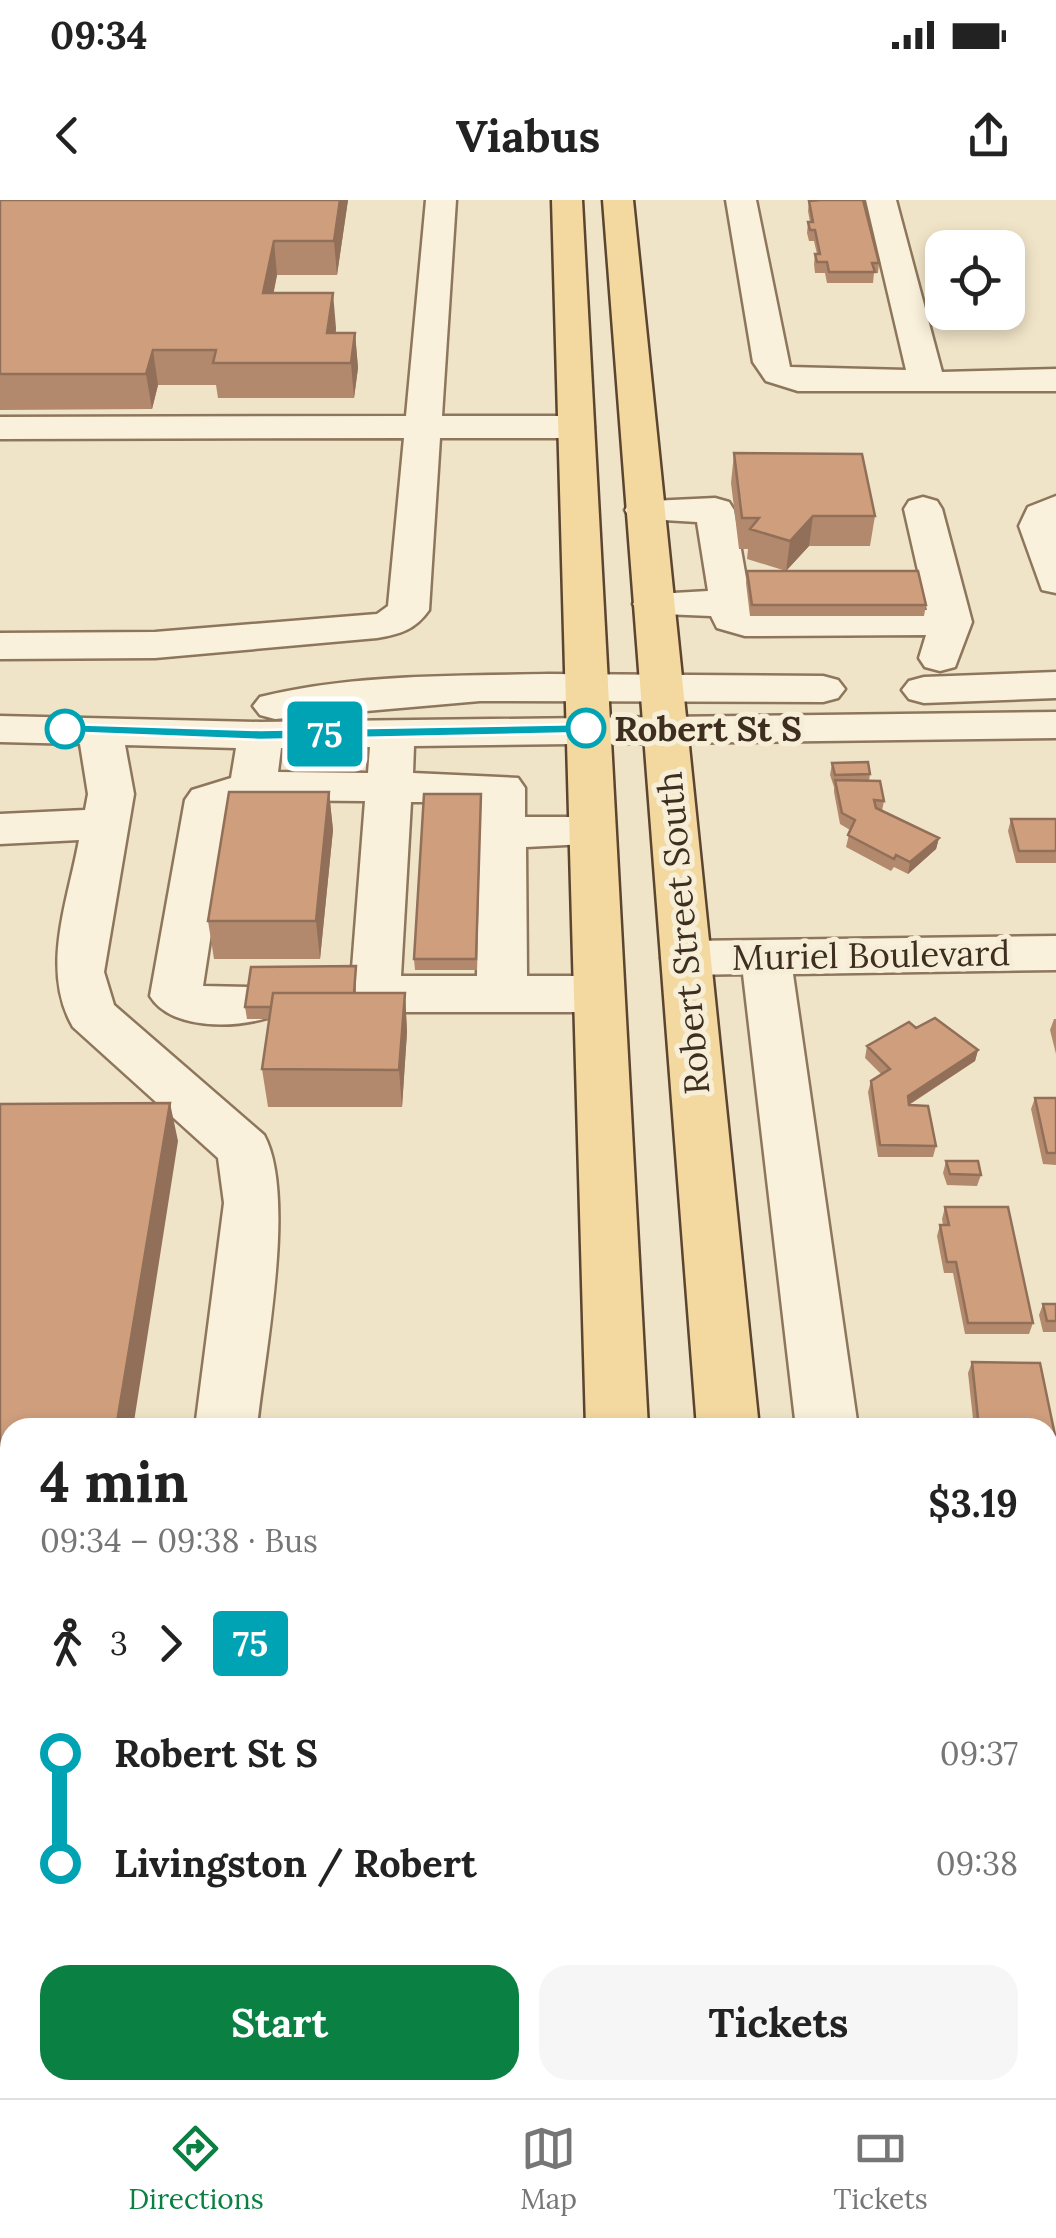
<!DOCTYPE html>
<meta charset="utf-8">
<style>
body{margin:0;font-family:Lora,serif;background:#f6f6f6;color:#222;height:100vh;display:flex;flex-direction:column;font-size:38px;white-space:nowrap}
*{box-sizing:border-box;margin:0}
p{font-size:32px;color:#767676}
.icon{flex:none;width:55px;height:55px;fill:none;stroke:currentColor;stroke-width:2;stroke-linecap:round;stroke-linejoin:round}
.map{position:relative;flex:1;overflow:hidden}
.details{position:absolute;left:0px;top:1218px;width:1058px;height:682px;display:flex;flex-direction:column;background:#fff;border-radius:30px 30px 0 0;box-shadow:0 5px 15px #0003}
.details>*{flex:none}
.badge{padding:0 20px;border-radius:8px;font-size:35px;line-height:65px}
.fabs{position:absolute;left:925px;top:30px;display:grid;gap:20px}
.fabs a{display:grid;place-items:center;width:100px;height:100px;border-radius:20px;background:#fff;box-shadow:0 5px 15px #0003;font-size:50px}
.map>.badge{position:absolute;translate:-50% -50%;box-shadow:0 0 0 5px #fff}
.legs{display:flex;align-items:center;gap:15px;height:110px;padding:0 40px;font-size:32px}
.legs p{margin-inline-start:auto}
.headline{display:flex;align-items:center;justify-content:space-between;height:170px;padding:0 40px}
h1{font-size:55px;font-weight:700;line-height:75px}
.action{display:flex;gap:20px;margin-top:auto;padding:20px 40px}
.action a{flex:1;height:115px;border-radius:30px;background:#0b8043;color:#fff;font-size:40px;font-weight:700;line-height:115px;text-align:center}
.action a+a{background:#f6f6f6;color:#222}
ul{padding:0 40px;list-style:none}
li{display:flex;align-items:center;gap:35px;height:110px;font-size:38px}
li i{display:grid;place-items:center;width:15px;height:100%;margin:0 12px;background:currentColor}
li i::after{content:'';width:25px;height:25px;margin:-12px;border:8px solid;border-radius:50%;background:#fff}
li p{margin-inline-start:auto}
li:first-child i{background:linear-gradient(#0000 50%,currentColor 0)}
li:last-child i{background:linear-gradient(currentColor 50%,#0000 0)}
.status{display:flex;justify-content:space-between;align-items:center;height:70px;padding:0 50px;background:#fff;direction:ltr}
.status svg{height:28px;fill:currentColor}
header{display:flex;justify-content:space-between;align-items:center;height:130px;padding:0 40px;background:#fff;font-size:45px;font-weight:700}
.menu{display:flex;justify-content:space-around;align-items:center;height:140px;border-top:2px solid #e0e0e0;background:#fff;font-size:28px;color:#767676}
.menu a{display:grid;justify-items:center;gap:5px}
.menu .active{color:#0b8043}
.map>svg:first-child{display:block}
</style>
<div class="status"><b>09:34</b><svg viewBox="0 0 49 12"><path d="M0 12V9h3v3zM5 12V6h3v6zM10 12V3h3v9zM15 12V0h3v12zM26 1h20v11H26zM47 4h2v5h-2z"/></svg></div>
<header><svg class="icon" aria-label="back" viewBox="0 0 24 24"><path d="M15 5l-7 7 7 7"/></svg>Viabus<svg class="icon" aria-label="share" viewBox="0 0 24 24"><path d="M12 15V3M7 8l5-5 5 5M5 13v7h14v-7"/></svg></header>
<div class="map">
<svg width="1056" height="1898" viewBox="0 0 1056 1898">
<rect width="100%" height="100%" fill="#f0e4c8"/>
<g fill="none" stroke-linecap="round" stroke-linejoin="round">
<defs>
<path id="minor" d="M426 0H456L442 216H576L589 219 594 227 589 235 576 238H440L429 410C415 430 400 434 377 438L155 458 0 459V433L155 432 377 414 388 406 404 238 0 239V217L406 216Z
M726 0H756L790 167 906 170 866 0H896L942 172 1056 169V191H798L766 181 753 162Z
M1056 296V393L1042 390 1019 326 1028 307Z
M923 297 937 301 942 309 972 422 955 467 940 471 925 467 919 458 926 435 745 436 717 428 711 416 639 413 633 404 639 395 708 391 697 322 630 318 625 310 630 302 715 298 729 302 734 310 752 412 927 410 904 309 909 301Z
M1056 472V498L924 503 909 499 902 490 909 481 924 477Z
M548 474 823 476 838 480 845 489 838 498 823 502 480 501 275 519 260 515 253 506 260 497C352 474 454 476 548 474Z
M1056 512V538L414 546 413 573 518 578 525 588V617H590L607 621 613 632 607 643 526 647 527 776H598L616 781 623 794 616 807 598 812H375L357 807 350 794 365 601 256 600 230 609 203 786 249 787 267 792 275 805 267 818C233 828 171 830 150 796L185 600 192 590 231 578 236 548 125 545 134 594 104 772 114 805 264 935C297 995 264 1156 257 1228H195L224 1003 218 958 73 827C40 770 68 701 79 640L0 644V614L85 610 88 594 80 544 0 542V516L260 522ZM370 547 368 573 278 572 281 548ZM411 602H479V616L463 620 457 631 463 642 478 646 477 776H401Z
M1056 736V770L793 774 858 1228H796L743 774 686 775 668 770 661 758 668 746 686 741Z
M105 1890H185L184 1898H104Z
M402 1890H482V1898H402Z
M874 1890H954L955 1898H875Z"/>
<path id="major" d="M552 0H582L648 1228H586Z
M603 0H633L759 1228H697Z
M606 1890H686V1898H606Z
M742 1890H822L823 1898H743Z"/>
</defs>
<use href="#minor" stroke="#8d765c" stroke-width="5"/>
<use href="#major" stroke="#5b4430" stroke-width="5"/>
<use href="#minor" fill="#faf1dc" fill-rule="evenodd"/>
<use href="#major" fill="#f3d9a0" fill-rule="evenodd"/>
</g>
<path fill="#b2896c" d="M0 0H348L337 75H277L273 93 336 128V133H355L358 168 354 198H218L216 185H158L152 209 0 210Z
M809 1 879 63 878 73H874L873 83H827L825 73H815L814 64 815 54H817L814 41H809L807 33 808 22H810L808 11Z
M734 253 875 316 870 346H809L786 371 747 359 748 349H739L731 283Z
M747 371 926 405 924 416H750L746 383Z
M832 563 870 574 869 581 884 601 882 611 939 638 936 649 908 674 894 667 891 671 846 647 850 630 840 624 834 592V587L830 575Z
M329 592 333 630 320 759H214L208 721Z
M481 594 477 770H415L414 759Z
M1011 619H1056V666V663H1016L1008 631Z
M356 766V793H405L407 832 402 907H268L262 869 269 819H247L245 807Z
M1054 819H1056V854L1050 830Z
M916 828 978 850 975 861 909 905 936 946 933 957H878L868 892 871 881 881 874 865 858 867 846Z
M1035 898H1056V965L1043 964 1031 909Z
M946 961 981 975 977 986 947 985 943 973Z
M945 1007 1033 1123 1029 1134H965L953 1073H944L937 1036 940 1025H943L942 1019Z
M1043 1104H1056V1132H1043L1039 1115Z
M972 1162 1040 1163 1056 1240V1253L1053 1259H1048V1228H974L968 1173Z
M1048 1273H1056V1316H1048Z
M1048 1348H1056V1455H1048Z
M1049 1473H1056V1517H1051L1048 1498V1477Z
M1048 1567H1056V1661L1048 1613Z"/>
<path fill="#916f58" d="M340 0H348L337 75 334 41Z
M274 41 277 75 267 128 263 93Z
M333 93 336 128 331 163 327 133Z
M355 133 358 168 354 198 351 163Z
M153 150 158 185 152 209 146 174Z
M813 316 809 346 786 371 790 341Z
M329 592 333 630 320 759 316 721Z
M939 638 936 649 908 674 910 662Z
M405 793 407 832 402 907 399 870Z
M978 850 975 861 905 907 908 896Z
M170 903 178 941 133 1228H116Z
M10 1866V1890H27L26 1898H5Z"/>
<path fill="#cf9f7d" stroke="#916f58" stroke-width="2.5" d="M0 0H340L334 41H274L263 93H333L327 133H355L351 163H213L216 150H153L146 174H0Z
M821 0H863L879 63H872L875 72H829L827 62H817L815 54H820L815 30H810L808 22H813L809 1Z
M734 253 862 254 875 316H813L790 341 750 329 759 318H742Z
M747 371H918L926 405H752Z
M868 562 870 574 835 575 832 563Z
M835 580 880 581 884 601 874 600 876 608 939 638 910 662 896 655 894 659 848 635 855 620 842 613Z
M229 592H329L316 721H208Z
M424 594H481L476 759H414Z
M1011 619H1056V651H1019Z
M356 766 354 793H273L271 807H245L251 767Z
M273 793H405L399 870 262 869Z
M935 818 978 850 908 896 909 905 928 906 936 946 880 945 871 881 890 869 867 846 909 822 916 828Z
M1035 898H1056V953H1047Z
M170 903 116 1228H10V1866L5 1898H0V904Z
M946 961H978L981 975 950 974Z
M945 1007H1008L1033 1123H968L956 1062H947L940 1025H949Z
M1043 1104H1056V1121H1047Z
M972 1162 1040 1163 1056 1240V1248H1048V1228H979Z
M1048 1273H1056V1305H1048Z
M1048 1348H1056V1445H1048Z
M1049 1473H1056V1507Z
M1048 1567H1056V1624L1048 1576Z"/>
<path fill="#00a3b4" stroke="#fff" stroke-width="2.5" d="M65 524 260 530 586 524 594 528 586 533 260 540 59 532 57 529Z"/>
<g fill="#fff" stroke="#00a3b4" stroke-width="5">
<circle cx="586" cy="528" r="18"/>
<circle cx="65" cy="529" r="18"/>
</g>
<g text-anchor="middle" dominant-baseline="central" stroke-width="10" stroke-linejoin="round" paint-order="stroke">
<g font-size="35" font-weight="bold" fill="#3d2e20" stroke="#f7eed8" text-anchor="start">
<text x="614" y="528">Robert St S</text>
</g>
<g font-size="35" fill="#3d2e20" stroke="#f7eed8">
<text transform="translate(683 733) rotate(-95)">Robert Street South</text>
<text transform="translate(871 755) rotate(-1)">Muriel Boulevard</text>
</g>
</g>
</svg>
<div class="fabs">
<a><svg class="icon" aria-label="locate" viewBox="0 0 24 24"><circle cx="12" cy="12" r="6"/><path d="M12 2v4M12 18v4M2 12h4M18 12h4"/></svg></a>
</div>
<b class="badge" style="left:325px;top:534px;background:#00a3b4;color:#fff">75</b>
<section class="details">
<div class="headline"><div><h1>4 min</h1><p>09:34 – 09:38 · Bus</p></div><b>$3.19</b></div>
<div class="legs"><svg class="icon" aria-label="walk" viewBox="0 0 24 24"><circle cx="13" cy="4" r="2"/><path d="M13 8l-2 6 4 7M11 14l-3 7M7 12l3-4h3l4 4"/></svg>3<svg class="icon" aria-label="forward" viewBox="0 0 24 24"><path d="M9 5l7 7-7 7"/></svg><b class="badge" style="background:#00a3b4;color:#fff">75</b></div>
<ul>
<li><i style="color:#00a3b4"></i><b>Robert St S</b><p>09:37</p></li>
<li><i style="color:#00a3b4"></i><b>Livingston / Robert</b><p>09:38</p></li>
</ul>
<div class="action"><a>Start</a><a>Tickets</a></div>
</section>
</div>
<nav class="menu">
<a class="active"><svg class="icon" aria-label="directions" viewBox="0 0 24 24"><path d="M12 3l9 9-9 9-9-9zM9 14v-3h6M13 9l2 2-2 2"/></svg>Directions</a>
<a><svg class="icon" aria-label="map" viewBox="0 0 24 24"><path d="M3 6l6-2 6 2 6-2v14l-6 2-6-2-6 2zM9 4v14M15 6v14"/></svg>Map</a>
<a><svg class="icon" aria-label="tickets" viewBox="0 0 24 24"><path d="M3 7h18v10H3zM15 7v10"/></svg>Tickets</a>
</nav>
